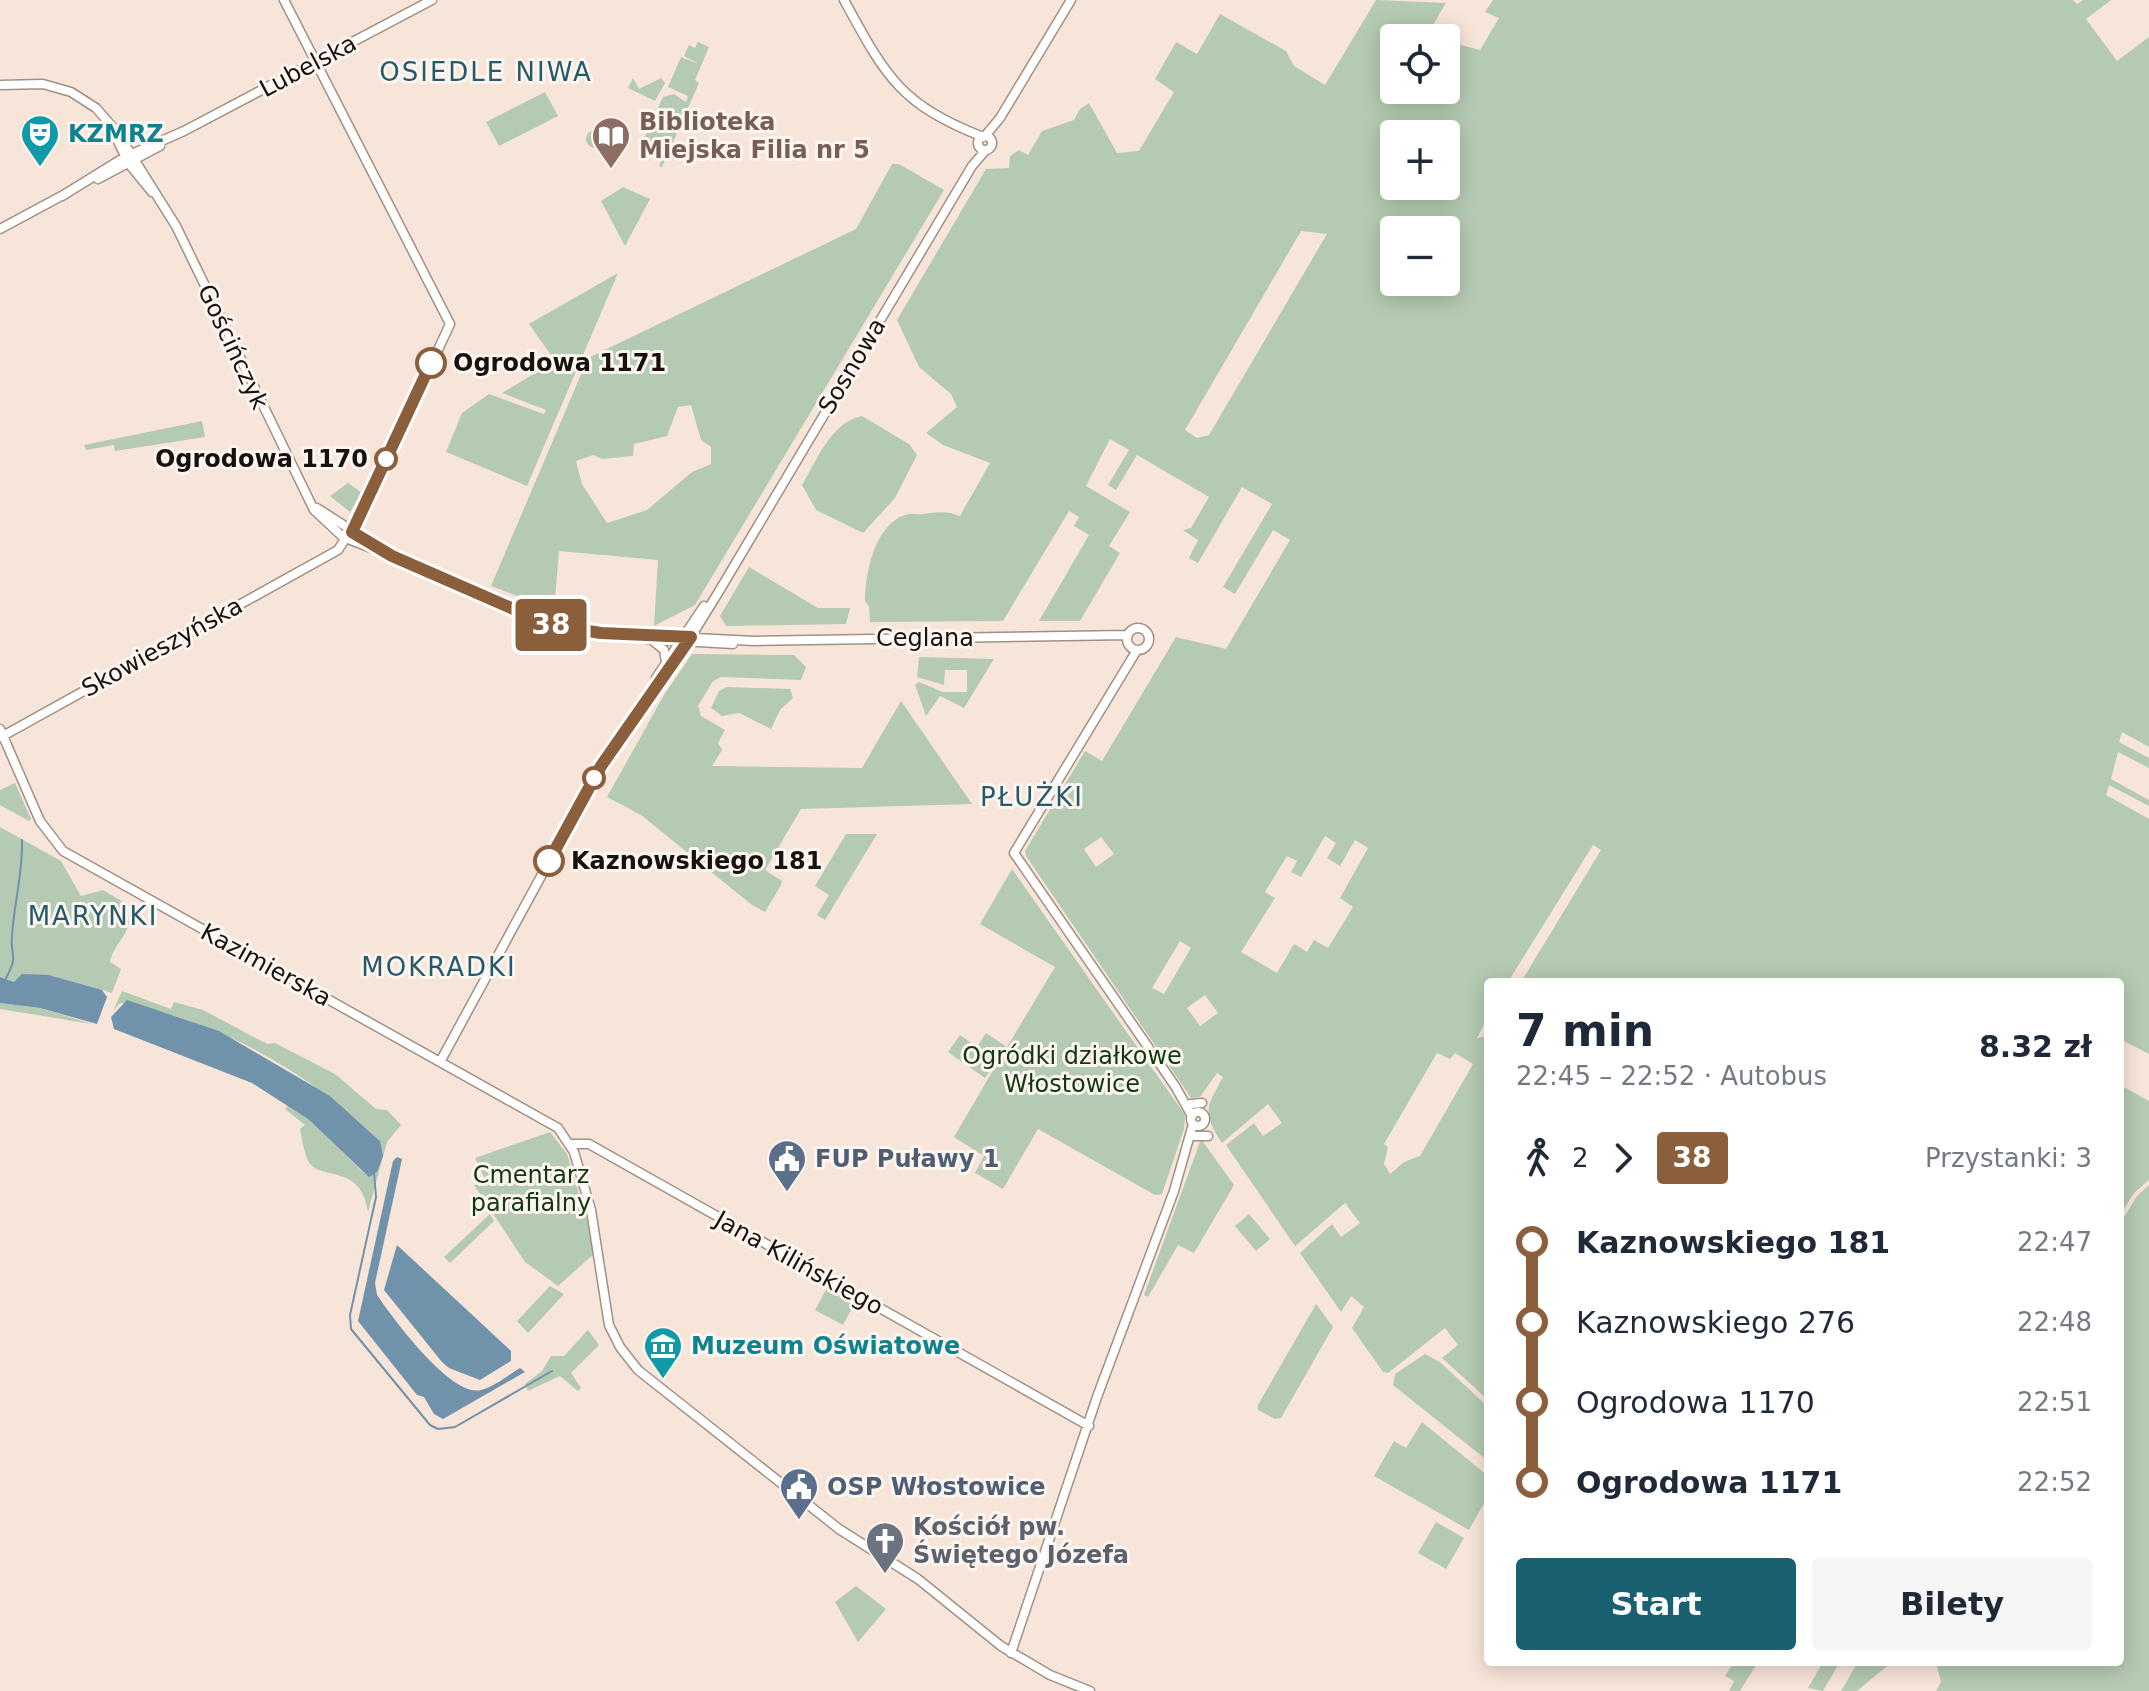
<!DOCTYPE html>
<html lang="pl">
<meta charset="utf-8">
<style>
body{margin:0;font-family:"DejaVu Sans",sans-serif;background:#f6f6f7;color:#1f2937;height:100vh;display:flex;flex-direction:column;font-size:30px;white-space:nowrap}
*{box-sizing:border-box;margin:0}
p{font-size:26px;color:#747a83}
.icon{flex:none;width:44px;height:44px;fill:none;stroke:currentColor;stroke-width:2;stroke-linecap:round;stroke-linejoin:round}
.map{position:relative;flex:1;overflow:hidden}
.side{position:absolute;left:1484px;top:978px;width:640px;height:688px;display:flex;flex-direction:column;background:#fff;border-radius:8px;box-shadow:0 4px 20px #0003}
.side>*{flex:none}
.badge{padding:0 16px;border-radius:6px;font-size:28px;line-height:52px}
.buttons{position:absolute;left:1380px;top:24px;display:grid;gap:16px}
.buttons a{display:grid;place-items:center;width:80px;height:80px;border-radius:8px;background:#fff;box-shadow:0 4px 20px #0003;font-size:40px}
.map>.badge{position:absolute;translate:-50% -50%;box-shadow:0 0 0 4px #fff}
.legs{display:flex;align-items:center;gap:12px;height:88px;padding:0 32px;font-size:26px}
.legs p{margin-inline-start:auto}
.overview{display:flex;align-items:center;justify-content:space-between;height:136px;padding:0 32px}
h1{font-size:44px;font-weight:600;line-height:60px}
.cta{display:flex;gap:16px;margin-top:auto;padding:16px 32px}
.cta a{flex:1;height:92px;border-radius:8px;background:#196070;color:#fff;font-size:32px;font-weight:600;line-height:92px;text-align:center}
.cta a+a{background:#f6f6f7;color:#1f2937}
ul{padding:0 32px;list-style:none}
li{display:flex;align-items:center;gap:28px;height:80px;font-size:30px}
li i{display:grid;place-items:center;width:12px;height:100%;margin:0 10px;background:currentColor}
li i::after{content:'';width:20px;height:20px;margin:-10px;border:6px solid;border-radius:50%;background:#fff}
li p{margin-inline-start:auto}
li:first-child i{background:linear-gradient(#0000 50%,currentColor 0)}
li:last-child i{background:linear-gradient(currentColor 50%,#0000 0)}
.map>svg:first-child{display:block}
</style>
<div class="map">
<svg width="2149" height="1691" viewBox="0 0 2149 1691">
<rect width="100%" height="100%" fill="#f8e5d9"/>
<path fill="#b5cab2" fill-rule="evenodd" d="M1376 0 1446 3 1427 35 1436 38H1394V90H1446V41L1480 50 1499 18 1485 12 1493 0H2073L2077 4 2083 0H2111L2086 19 2117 61 2149 37V747L2122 732 2119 742 2149 758V768L2118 752 2111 779 2149 800V806L2109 785 2106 795 2149 819V1054L2120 1039V982H1521L1601 850 1593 845 1508 982H1488V1017L1477 1038 1488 1036V1400L1442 1358 1458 1345 1445 1328 1388 1373 1383 1372 1352 1328 1364 1307 1351 1296 1341 1312 1300 1253 1332 1224 1341 1237 1360 1223 1345 1203 1295 1246 1226 1145 1254 1123 1263 1136 1282 1123 1268 1104 1222 1143C1201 1112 1207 1107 1223 1077L1217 1073 1200 1097 1191 1098 1026 856 1025 851 1085 751 1102 761 1176 637 1226 649 1290 540 1273 530 1235 594 1223 587 1272 504 1242 487 1198 563 1189 558 1198 540 1183 530 1191 528 1209 497 1137 455 1116 490 1108 485 1129 450 1110 439 1086 486 1130 512 1109 546 1120 553 1080 621H1039L1089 535 1074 526 1079 517 1069 511 1003 621 870 622 869 606 865 601C865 575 874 525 905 515 911 513 917 515 924 514 938 512 947 511 960 516L990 463 943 445 926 433 957 407 951 394 919 367 897 320 986 169 1009 168 1010 156 1019 150 1028 155 1042 131 1074 120 1080 109 1089 103 1117 153 1139 151 1174 92 1155 79 1176 42 1197 54 1220 14 1286 51 1294 66 1325 85ZM1394 134H1446V186H1394ZM1394 230H1446V282H1394ZM1301 231 1327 234 1209 435 1197 438 1185 430ZM1325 836 1336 843 1327 858 1340 866 1355 840 1368 848 1340 898 1353 907 1328 948 1314 940 1307 952 1294 944 1277 973 1241 952 1275 898 1265 892 1287 856 1297 861 1291 872 1301 877ZM1101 837 1114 854 1096 867 1084 849ZM1180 941 1191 948 1164 994 1152 988ZM1205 995 1218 1013 1200 1026 1187 1008ZM1437 1053 1450 1059 1455 1053 1473 1064 1420 1156 1404 1162 1390 1174 1384 1164 1388 1147 1384 1144Z
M698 42 709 47 695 80 699 83 662 167 659 166 662 159 646 154 643 141 663 97 674 94 686 102 688 96 668 87 681 57 699 64 684 56 689 45 695 48Z
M633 78 639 89 661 78 665 83 655 101 628 88Z
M545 92 558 116 499 146 486 122Z
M586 139a9 9 0 1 1 18 0a9 9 0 1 1-18 0Z
M892 164H899L944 190 695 605 654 626 658 560 559 551 554 610 491 586 588 358 856 229ZM691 405 701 440 711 447V464L692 472 647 510 607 523 582 484 576 461 593 455 602 459 633 456 634 444 667 436 678 407Z
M623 187 650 199 625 246 601 201Z
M618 273 527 486 446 452 462 413 489 394 544 414 546 410 502 393 555 361 529 324Z
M862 416 909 444 917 455 895 498 863 533 816 510 802 485C817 460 831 422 862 416Z
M202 421 205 437 115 451 114 445 86 450 84 445Z
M348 483 362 493 350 512 330 496Z
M749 567 818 608H850L846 624 726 626 720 616Z
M692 654 794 655 806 667 801 680 721 677 713 681 698 706 701 716 725 730 718 743 722 750 712 766 862 768 901 701 972 804 801 809 765 870 782 881 781 885 765 912 752 905 641 815 607 797 664 695Z
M919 657 994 659 964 708 940 696 926 716 915 685 919 682 943 692H967V670H945L944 685 917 677Z
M727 687 790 689 793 698 780 710 771 729 739 713 722 716 711 708 719 691Z
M15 783 31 819 29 821 0 805V790Z
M0 827 61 861 81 896 103 890 123 902C139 933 116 936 110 962L121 969 112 993 49 975 14 982 0 977Z
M846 834H877L825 920 817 915 829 895 815 886Z
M1012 869 1185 1115 1184 1129 1162 1194 1155 1195 1038 1129 1003 1189 975 1173 984 1156 954 1137 1005 1050 997 1060 978 1047 997 1061 985 1078 948 1052 960 1035 977 1047 986 1033 1007 1047 1055 967 980 924Z
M122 991 171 1009 174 1002 203 1010 267 1044 275 1043 335 1074 376 1109 387 1110 401 1125 387 1142 368 1212C361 1162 320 1182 308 1161 304 1152 302 1139 300 1129L305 1125 285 1109 288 1106 308 1119 364 1173 380 1141C310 1073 217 1019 120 1003L113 1011Z
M0 1003 40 1008 92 1024 0 1009Z
M2120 1085 2149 1101V1180L2134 1193 2120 1215Z
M550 1132 567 1154 595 1246V1253L558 1286 525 1262 474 1185 486 1181 475 1158Z
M1201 1139 1234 1185 1194 1253 1178 1245 1148 1297 1144 1295Z
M2149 1185V1691H1936L1941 1682 1936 1662H2120V1224L2137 1196Z
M490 1214 494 1221 450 1263 444 1257Z
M1249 1214 1270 1239 1256 1251 1235 1226Z
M550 1286 564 1294 528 1333 517 1321Z
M827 1288 855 1303 843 1325 815 1310Z
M1316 1304 1333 1327 1281 1418 1275 1419 1258 1410V1405Z
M588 1330 599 1345 571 1373 581 1388 578 1391 560 1376 528 1391 525 1384 542 1371 551 1356H564Z
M1425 1354 1440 1362 1488 1407V1461L1393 1385 1395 1374Z
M1422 1422 1488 1476V1496L1469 1530 1374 1476 1394 1441 1406 1448Z
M1436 1522 1464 1538 1446 1569 1418 1553Z
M856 1586 886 1609 858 1642 835 1602Z
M1734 1662H1758L1740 1691H1729L1734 1681 1725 1676Z
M1823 1662H1840L1823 1691 1808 1688Z
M1858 1662H1892L1857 1691H1841Z"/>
<path fill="#7092ab" d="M22 974 49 975 102 990 107 997 97 1024 40 1008 0 1003V977L14 982Z
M127 1000 219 1031 330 1096 380 1141 383 1156 377 1172 369 1177 308 1119 252 1083 114 1029 111 1017Z
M397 1157 402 1159 375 1283 377 1295C392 1317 451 1398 481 1390 494 1387 508 1375 520 1368L525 1372 443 1419 434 1414 424 1397 417 1395 358 1321 393 1161Z
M397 1245 511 1351V1361L480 1380 449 1368 442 1362 384 1290Z"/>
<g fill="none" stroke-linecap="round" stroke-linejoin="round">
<path stroke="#7092ab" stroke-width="2" d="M6 978C19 954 10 958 12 936 14 903 23 873 22 840
M374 1172 376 1197 350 1315 351 1329 430 1425 438 1429 455 1427 552 1371"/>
<defs>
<path id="secondary" d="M844 0C885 75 899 104 983 137
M0 85 43 84 71 92 96 108 117 132 176 226 314 510 343 537 392 556
M114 133 129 164 152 192
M978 143a7 7 0 1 1 14 0a7 7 0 1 1-14 0Z
M985 136 1000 118 1071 0
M98 179 160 146
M62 196 125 157 184 131 432 0
M0 229 67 193
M317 508 376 546
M387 553 534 619 562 628 622 635
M1127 639a11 11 0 1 1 22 0a11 11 0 1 1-22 0Z
M617 634 754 641 1128 635
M647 639 733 644
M652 640 664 650 666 662
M1137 650 1014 853 1175 1086 1192 1116
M656 678 704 606
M634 715 687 643 718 593 972 166 985 151
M0 729 40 821 63 851 558 1128 574 1152 591 1210 609 1325 620 1347 638 1370 839 1529 918 1579 1001 1646 1050 1675 1090 1691
M1 737 338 550 363 511 450 324 284 0
M440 1062 601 766 637 711
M1191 1104 1202 1103
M1191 1119a7 7 0 1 1 14 0a7 7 0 1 1-14 0Z
M1195 1136H1208
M571 1144H589L1089 1426
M1011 1653 1097 1397 1174 1191 1193 1124"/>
</defs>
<use href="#secondary" stroke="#a19084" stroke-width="11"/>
<use href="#secondary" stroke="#fff" stroke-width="8"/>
</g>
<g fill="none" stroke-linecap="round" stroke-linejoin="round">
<defs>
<path id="line-1" d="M431 363 352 532 392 556 550 625 601 633 691 637 601 766 549 861"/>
</defs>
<use href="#line-1" stroke="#fff" stroke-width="18"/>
<use href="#line-1" stroke="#8b5e3c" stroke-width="12"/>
</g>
<defs>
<symbol id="theatre-pin" viewBox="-11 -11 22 30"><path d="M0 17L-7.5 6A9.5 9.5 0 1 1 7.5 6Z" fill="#0f9aa8" stroke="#fdf5f0"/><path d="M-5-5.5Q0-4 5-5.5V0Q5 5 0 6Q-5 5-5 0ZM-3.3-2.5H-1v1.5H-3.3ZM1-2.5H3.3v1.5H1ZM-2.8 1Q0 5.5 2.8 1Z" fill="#fff"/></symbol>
<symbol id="library-pin" viewBox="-11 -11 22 30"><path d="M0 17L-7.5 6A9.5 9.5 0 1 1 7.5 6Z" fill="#8d6e63" stroke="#fdf5f0"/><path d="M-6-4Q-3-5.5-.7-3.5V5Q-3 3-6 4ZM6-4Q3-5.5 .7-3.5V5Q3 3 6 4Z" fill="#fff"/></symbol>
<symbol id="civic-pin" viewBox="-11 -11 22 30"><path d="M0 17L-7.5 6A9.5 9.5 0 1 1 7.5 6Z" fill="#5c6f8a" stroke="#fdf5f0"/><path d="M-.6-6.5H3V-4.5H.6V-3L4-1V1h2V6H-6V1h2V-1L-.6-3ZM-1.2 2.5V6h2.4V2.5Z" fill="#fff"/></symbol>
<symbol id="museum-pin" viewBox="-11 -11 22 30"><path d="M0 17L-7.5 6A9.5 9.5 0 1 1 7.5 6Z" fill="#0f9aa8" stroke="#fdf5f0"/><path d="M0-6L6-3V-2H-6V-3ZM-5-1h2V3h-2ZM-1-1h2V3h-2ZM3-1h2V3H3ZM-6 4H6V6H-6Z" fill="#fff"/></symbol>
<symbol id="church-pin" viewBox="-11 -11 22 30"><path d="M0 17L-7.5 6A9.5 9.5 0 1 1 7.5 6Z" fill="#6b7280" stroke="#fdf5f0"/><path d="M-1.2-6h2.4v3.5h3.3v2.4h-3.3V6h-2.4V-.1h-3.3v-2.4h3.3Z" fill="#fff"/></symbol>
</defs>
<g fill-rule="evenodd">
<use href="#theatre-pin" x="18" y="112" width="44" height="60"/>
<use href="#library-pin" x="589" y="114" width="44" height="60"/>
<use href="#civic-pin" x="765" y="1137" width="44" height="60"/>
<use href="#museum-pin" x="641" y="1324" width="44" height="60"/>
<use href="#civic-pin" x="777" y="1465" width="44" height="60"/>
<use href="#church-pin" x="863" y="1519" width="44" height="60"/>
</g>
<g fill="#fff" stroke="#8b5e3c" stroke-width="4">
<circle cx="431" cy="363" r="14"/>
<circle cx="386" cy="459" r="10"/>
<circle cx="594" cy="778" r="10"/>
<circle cx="549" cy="861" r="14"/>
</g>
<g text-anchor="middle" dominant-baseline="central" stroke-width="6" stroke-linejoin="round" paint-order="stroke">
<g font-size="24" fill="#18120e" stroke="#fdf5f0">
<text transform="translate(308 66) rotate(-28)">Lubelska</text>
<text transform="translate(233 347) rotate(65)">Gościńczyk</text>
<text transform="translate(852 366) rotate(-59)">Sosnowa</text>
<text x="925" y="638">Ceglana</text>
<text transform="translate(162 647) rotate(-29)">Skowieszyńska</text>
<text transform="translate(266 965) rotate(29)">Kazimierska</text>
<text transform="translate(799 1263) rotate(29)">Jana Kilińskiego</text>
</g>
<g font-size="24" font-weight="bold" fill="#785e54" stroke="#fdf5f0" text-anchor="start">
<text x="639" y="122">Biblioteka<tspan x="639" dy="28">Miejska Filia nr 5</tspan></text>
</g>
<g font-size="24" font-weight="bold" fill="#0d838f" stroke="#fdf5f0" text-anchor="start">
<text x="68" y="134">KZMRZ</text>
<text x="691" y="1346">Muzeum Oświatowe</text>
</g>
<g font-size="24" font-weight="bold" fill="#18120e" stroke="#fdf5f0" text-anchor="start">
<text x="453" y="363">Ogrodowa 1171</text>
<text x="368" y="459" text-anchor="end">Ogrodowa 1170</text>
<text x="571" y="861">Kaznowskiego 181</text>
</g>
<g font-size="24" fill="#11390e" stroke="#fdf5f0">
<text x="1072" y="1056">Ogródki działkowe<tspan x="1072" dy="28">Włostowice</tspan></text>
<text x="531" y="1175">Cmentarz<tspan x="531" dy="28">parafialny</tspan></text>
</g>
<g font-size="24" font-weight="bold" fill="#4e5e75" stroke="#fdf5f0" text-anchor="start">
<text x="815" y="1159">FUP Puławy 1</text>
<text x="827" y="1487">OSP Włostowice</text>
</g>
<g font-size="24" font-weight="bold" fill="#5b616d" stroke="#fdf5f0" text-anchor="start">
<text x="913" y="1527">Kościół pw.<tspan x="913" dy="28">Świętego Józefa</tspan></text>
</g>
<g font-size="26" letter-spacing="2" fill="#255a68" stroke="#fdf5f0">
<text x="486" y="72">OSIEDLE NIWA</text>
<text x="1032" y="797">PŁUŻKI</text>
<text x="93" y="916">MARYNKI</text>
<text x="439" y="967">MOKRADKI</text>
</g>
</g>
</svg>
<div class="buttons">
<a><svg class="icon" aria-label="locate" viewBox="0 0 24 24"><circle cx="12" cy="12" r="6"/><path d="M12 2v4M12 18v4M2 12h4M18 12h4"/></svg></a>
<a>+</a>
<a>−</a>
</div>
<b class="badge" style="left:551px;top:625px;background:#8b5e3c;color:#fff">38</b>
<section class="side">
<div class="overview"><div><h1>7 min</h1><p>22:45 – 22:52 · Autobus</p></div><b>8.32 zł</b></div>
<div class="legs"><svg class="icon" aria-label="walk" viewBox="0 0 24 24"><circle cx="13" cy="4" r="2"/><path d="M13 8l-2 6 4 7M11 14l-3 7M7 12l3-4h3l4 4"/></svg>2<svg class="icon" aria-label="forward" viewBox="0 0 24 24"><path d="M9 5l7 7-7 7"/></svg><b class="badge" style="background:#8b5e3c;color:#fff">38</b><p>Przystanki: 3</p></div>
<ul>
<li><i style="color:#8b5e3c"></i><b>Kaznowskiego 181</b><p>22:47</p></li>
<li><i style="color:#8b5e3c"></i><span>Kaznowskiego 276</span><p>22:48</p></li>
<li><i style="color:#8b5e3c"></i><span>Ogrodowa 1170</span><p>22:51</p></li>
<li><i style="color:#8b5e3c"></i><b>Ogrodowa 1171</b><p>22:52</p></li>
</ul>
<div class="cta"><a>Start</a><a>Bilety</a></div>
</section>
</div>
